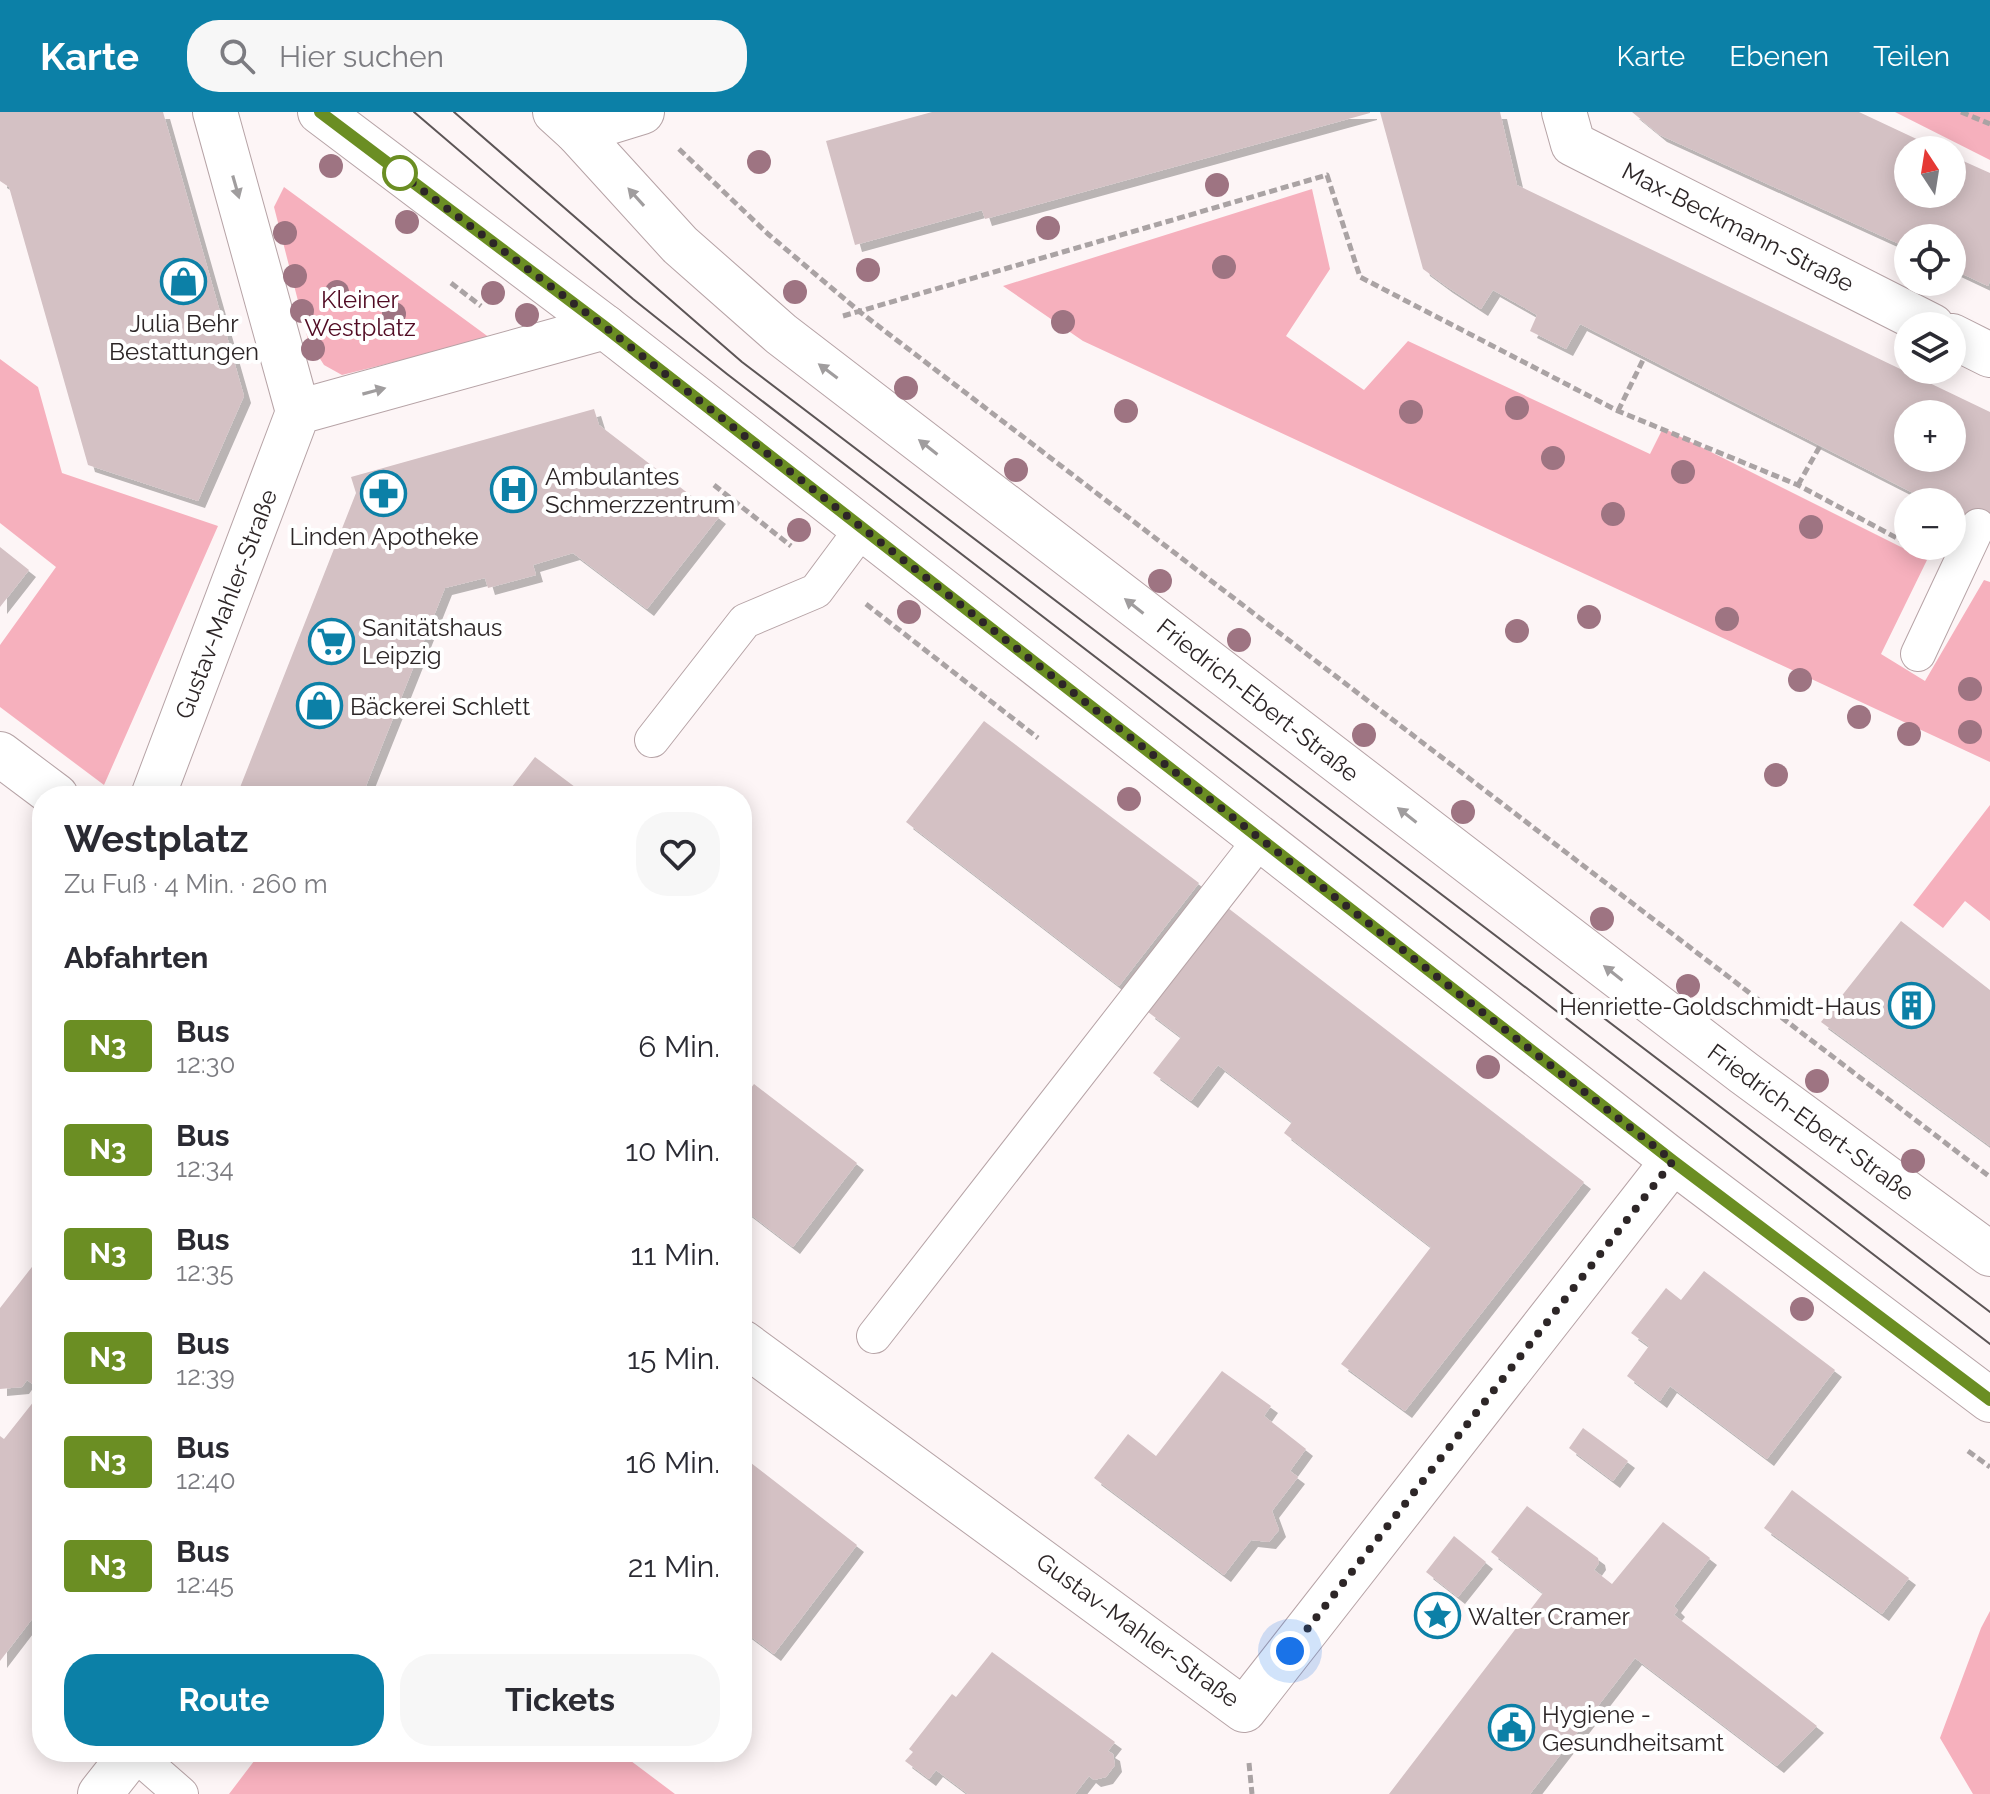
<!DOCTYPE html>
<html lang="de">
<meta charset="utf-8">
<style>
body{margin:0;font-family:Raleway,sans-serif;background:#f7f7f7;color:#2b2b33;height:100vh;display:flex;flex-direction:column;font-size:30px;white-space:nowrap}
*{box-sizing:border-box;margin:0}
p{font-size:26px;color:#7c7c81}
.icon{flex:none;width:44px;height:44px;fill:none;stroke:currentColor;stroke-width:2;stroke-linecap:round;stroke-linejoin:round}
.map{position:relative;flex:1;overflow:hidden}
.side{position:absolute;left:32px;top:674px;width:720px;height:976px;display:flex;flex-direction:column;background:#fff;border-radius:32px;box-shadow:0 4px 20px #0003}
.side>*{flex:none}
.badge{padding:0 16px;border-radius:6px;font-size:28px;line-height:52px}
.needle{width:52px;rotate:348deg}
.tools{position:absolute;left:1894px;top:24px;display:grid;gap:16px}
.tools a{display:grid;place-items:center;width:72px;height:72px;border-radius:50%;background:#fff;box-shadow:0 4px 20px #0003;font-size:40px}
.you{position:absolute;width:40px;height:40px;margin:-20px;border:6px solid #fff;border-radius:50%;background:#1a73e8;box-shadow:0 0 0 12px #1a73e833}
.map>.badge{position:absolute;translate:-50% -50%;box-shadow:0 0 0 4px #fff}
h2{padding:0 32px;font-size:30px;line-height:72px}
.round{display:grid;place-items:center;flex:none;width:84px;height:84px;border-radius:32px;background:#f7f7f7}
.head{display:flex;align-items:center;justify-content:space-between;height:136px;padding:0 32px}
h1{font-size:38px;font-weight:700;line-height:60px}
.cta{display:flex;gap:16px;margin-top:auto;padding:16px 32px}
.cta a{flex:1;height:92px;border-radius:32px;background:#0c80a7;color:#fff;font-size:32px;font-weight:700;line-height:92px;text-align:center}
.cta a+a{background:#f7f7f7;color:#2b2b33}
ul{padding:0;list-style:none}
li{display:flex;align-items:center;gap:24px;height:104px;padding:0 32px}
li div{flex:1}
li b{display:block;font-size:30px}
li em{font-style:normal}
li .badge{min-width:88px;font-weight:700;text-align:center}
header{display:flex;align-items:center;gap:48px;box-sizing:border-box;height:112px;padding:0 40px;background:#0c80a7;color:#fff}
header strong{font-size:38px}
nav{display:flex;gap:44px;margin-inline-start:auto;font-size:28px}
.search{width:560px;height:72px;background:#f7f7f7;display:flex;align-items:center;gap:20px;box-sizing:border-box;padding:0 28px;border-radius:32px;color:#7c7c81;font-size:30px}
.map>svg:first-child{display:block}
</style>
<header>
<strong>Karte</strong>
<div class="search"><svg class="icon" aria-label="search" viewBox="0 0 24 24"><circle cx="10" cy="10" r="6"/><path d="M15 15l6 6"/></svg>Hier suchen</div>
<nav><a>Karte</a><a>Ebenen</a><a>Teilen</a></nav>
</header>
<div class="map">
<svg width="1990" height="1682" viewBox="0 0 1990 1682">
<defs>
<filter id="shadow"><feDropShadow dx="7" dy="7" stdDeviation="0" flood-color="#0004"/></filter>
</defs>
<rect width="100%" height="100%" fill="#fdf5f6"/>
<path fill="#f6b0bd" d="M1895 0H1990V48Z
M284 75 490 226 342 263 324 253 308 228 274 95Z
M1312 77 1330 157 1286 224 1364 278 1408 229 1650 342 1663 316 1927 448 1881 542 1925 569 1984 468 1990 470V650L1083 229 1003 174Z
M0 247 38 275 62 361 218 414 104 673 0 595V533L56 455 0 411Z
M1990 693V809L1965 789 1943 816 1913 793Z
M1990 1499V1682H1973L1940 1626 1981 1516Z
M261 1640H619L675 1682H229Z"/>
<path fill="#d4c1c4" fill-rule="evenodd" filter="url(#shadow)" d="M0 0H163L244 284 198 389 88 353 9 75 0 69Z
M932 0H1370V1L985 107 982 98 855 133 826 29Z
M1380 0H1500L1517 73 1990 300V420L1952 401V390H1931L1580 212 1566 237 1530 219 1537 203 1493 178 1481 197 1446 174 1423 157ZM1908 302H1952V346H1908Z
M1632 0H1859L1940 38H1908V82H1952V44L1990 61V169L1988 174 1952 157V126H1908V136L1660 23Z
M594 297 599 313 719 405 647 497 573 441 533 453 536 463 488 476 485 466 445 476 362 684H253L239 678 356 381 351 365Z
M0 435 29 458 0 495Z
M984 609 1199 771 1119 874 906 710Z
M535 645 587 684H505Z
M1228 796 1584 1070 1405 1299 1341 1252 1431 1135 1284 1021 1292 1010 1218 953 1191 989 1153 961 1181 925 1148 900Z
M1901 809 1990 878V1034L1821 910Z
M754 972 857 1051 793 1135 742 1096V988Z
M42 1142V1494L0 1549V1324L4 1327 42 1279 27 1268 22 1275 0 1277V1196Z
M1704 1159 1835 1258 1767 1347 1670 1274 1660 1289 1627 1264 1649 1234 1631 1221 1666 1176 1681 1188Z
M1222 1259 1271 1294 1264 1304 1306 1337 1290 1359 1298 1365 1272 1399 1279 1418 1269 1430 1251 1428 1224 1463 1094 1366 1128 1322 1156 1344Z
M1583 1316 1628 1349 1613 1369 1569 1336Z
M742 1344 857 1433 774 1542 742 1518Z
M1792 1378 1909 1466 1882 1502 1764 1416Z
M1527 1394 1598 1446 1599 1451 1594 1458 1612 1472 1663 1410 1710 1446 1674 1494 1678 1498 1674 1503 1817 1614 1777 1654 1635 1546 1530 1682H1389L1543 1481 1491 1440Z
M1454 1424 1486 1450 1458 1485 1426 1460Z
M992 1540 1115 1630 1108 1639 1113 1642 1115 1653 1106 1665 1094 1668 1089 1664 1075 1682H968L936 1658 929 1667 905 1649 913 1640 909 1637 952 1582 956 1585Z"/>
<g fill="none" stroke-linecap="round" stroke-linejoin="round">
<defs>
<path id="service" d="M1918 542 1978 414
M652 628 745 509 816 479 862 417
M874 1224 1261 727
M133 1640 181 1682"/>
<path id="minor" d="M1564 0 1573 32 1932 214
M577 20 642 0
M1952 224 1990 243
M298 300 605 215
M0 642 56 684
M153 684 298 300 215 0
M742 1230 1244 1598 1673 1049
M100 1682 133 1640"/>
<path id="secondary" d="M320 0 605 215 1673 1049 1990 1288
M555 0 577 20 680 133 781 222 1744 961 1990 1142"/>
</defs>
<use href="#service" stroke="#b6a3a6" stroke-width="36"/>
<use href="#minor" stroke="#b6a3a6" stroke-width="46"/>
<use href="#secondary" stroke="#b6a3a6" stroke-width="46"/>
<path stroke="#aaa3a4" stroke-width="5" stroke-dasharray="8 4" stroke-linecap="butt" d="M1961 0 1990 12
M679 37 768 122 860 200 1990 1065
M451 171 481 194
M843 204 1327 63 1360 165 1618 299 1798 373 1908 432
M1618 299 1644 246
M714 373 791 434
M1798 373 1820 334
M866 492 1038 626
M1968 1339 1990 1355
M1249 1651 1252 1682"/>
<use href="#service" stroke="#fff" stroke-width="34"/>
<use href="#minor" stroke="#fff" stroke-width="44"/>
<use href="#secondary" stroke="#fff" stroke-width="44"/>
<path stroke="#5c5556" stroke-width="2" d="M414 0 633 187 727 262 1990 1232
M454 0 742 250 1990 1200"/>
</g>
<g fill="#9e7482">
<circle cx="759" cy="50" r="12"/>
<circle cx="331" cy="54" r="12"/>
<circle cx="1217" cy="73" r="12"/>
<circle cx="407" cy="110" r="12"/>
<circle cx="1048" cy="116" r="12"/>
<circle cx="285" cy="121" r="12"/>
<circle cx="1224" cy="155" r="12"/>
<circle cx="868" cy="158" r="12"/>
<circle cx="295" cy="164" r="12"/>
<circle cx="337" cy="180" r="12"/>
<circle cx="795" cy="180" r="12"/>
<circle cx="493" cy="181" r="12"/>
<circle cx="302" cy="199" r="12"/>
<circle cx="394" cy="202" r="12"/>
<circle cx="527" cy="203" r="12"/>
<circle cx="1063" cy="210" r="12"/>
<circle cx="313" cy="237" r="12"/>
<circle cx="906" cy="276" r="12"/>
<circle cx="1517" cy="296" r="12"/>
<circle cx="1126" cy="299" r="12"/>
<circle cx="1411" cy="300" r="12"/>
<circle cx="1553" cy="346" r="12"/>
<circle cx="1016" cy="358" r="12"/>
<circle cx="1683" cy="360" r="12"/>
<circle cx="1613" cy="402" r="12"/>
<circle cx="1811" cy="415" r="12"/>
<circle cx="799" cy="418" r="12"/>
<circle cx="1160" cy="469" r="12"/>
<circle cx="909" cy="500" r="12"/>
<circle cx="1589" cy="505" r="12"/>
<circle cx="1727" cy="507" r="12"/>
<circle cx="1517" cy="519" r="12"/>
<circle cx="1239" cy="528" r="12"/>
<circle cx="1800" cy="568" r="12"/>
<circle cx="1970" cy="577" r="12"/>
<circle cx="1859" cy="605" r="12"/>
<circle cx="1970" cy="620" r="12"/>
<circle cx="1909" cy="622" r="12"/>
<circle cx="1364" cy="623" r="12"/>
<circle cx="1776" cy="663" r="12"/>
<circle cx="1129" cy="687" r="12"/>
<circle cx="1463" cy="700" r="12"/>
<circle cx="1602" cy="807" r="12"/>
<circle cx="1688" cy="874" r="12"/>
<circle cx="1488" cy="955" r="12"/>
<circle cx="1817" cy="969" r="12"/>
<circle cx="1913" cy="1049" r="12"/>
<circle cx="1802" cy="1197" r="12"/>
</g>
<defs><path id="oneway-solid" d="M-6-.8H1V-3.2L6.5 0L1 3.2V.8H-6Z" transform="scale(2)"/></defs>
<g fill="#a09d9e">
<use href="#oneway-solid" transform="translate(236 75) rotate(74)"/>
<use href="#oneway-solid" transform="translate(636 85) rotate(-132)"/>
<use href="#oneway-solid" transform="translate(828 259) rotate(-143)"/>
<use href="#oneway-solid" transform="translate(374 279) rotate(-15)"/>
<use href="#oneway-solid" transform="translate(928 335) rotate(-142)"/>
<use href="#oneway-solid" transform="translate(1134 494) rotate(-142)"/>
<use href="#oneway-solid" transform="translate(1407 703) rotate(-142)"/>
<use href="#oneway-solid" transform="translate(1613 861) rotate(-142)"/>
</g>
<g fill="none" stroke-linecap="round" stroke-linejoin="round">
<defs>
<path id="line" d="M320 0 605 215 1673 1049 1990 1288"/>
</defs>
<use href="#line" stroke="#fff" stroke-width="18"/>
<use href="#line" stroke="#6b8e23" stroke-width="12"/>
<path stroke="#2d2627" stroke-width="8" stroke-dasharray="0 14.4" d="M400 61 389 53 605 215 1673 1049 1290 1539"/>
</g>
<defs>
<symbol id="shop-ring" viewBox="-11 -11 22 22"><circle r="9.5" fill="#fff" stroke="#0c80a7" stroke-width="1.5"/><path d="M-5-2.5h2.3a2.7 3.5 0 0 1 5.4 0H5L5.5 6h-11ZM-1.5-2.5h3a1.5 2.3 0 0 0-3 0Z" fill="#0c80a7"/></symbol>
<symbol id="hospital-ring" viewBox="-11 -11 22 22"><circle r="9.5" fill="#fff" stroke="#0c80a7" stroke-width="1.5"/><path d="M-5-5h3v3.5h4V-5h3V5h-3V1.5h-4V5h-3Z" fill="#0c80a7"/></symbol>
<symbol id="pharmacy-ring" viewBox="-11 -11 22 22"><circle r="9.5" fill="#fff" stroke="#0c80a7" stroke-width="1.5"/><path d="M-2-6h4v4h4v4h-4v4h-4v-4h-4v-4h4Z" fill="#0c80a7"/></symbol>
<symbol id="supermarket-ring" viewBox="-11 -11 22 22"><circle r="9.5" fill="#fff" stroke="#0c80a7" stroke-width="1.5"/><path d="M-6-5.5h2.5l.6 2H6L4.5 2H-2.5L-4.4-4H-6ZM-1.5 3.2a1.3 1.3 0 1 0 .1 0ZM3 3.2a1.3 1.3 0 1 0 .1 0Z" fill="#0c80a7"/></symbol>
<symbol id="building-ring" viewBox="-11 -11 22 22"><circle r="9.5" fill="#fff" stroke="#0c80a7" stroke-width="1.5"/><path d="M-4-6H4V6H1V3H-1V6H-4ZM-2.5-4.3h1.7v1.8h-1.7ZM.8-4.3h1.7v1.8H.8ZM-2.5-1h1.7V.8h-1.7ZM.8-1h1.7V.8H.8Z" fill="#0c80a7"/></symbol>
<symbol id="sight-ring" viewBox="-11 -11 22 22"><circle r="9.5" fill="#fff" stroke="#0c80a7" stroke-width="1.5"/><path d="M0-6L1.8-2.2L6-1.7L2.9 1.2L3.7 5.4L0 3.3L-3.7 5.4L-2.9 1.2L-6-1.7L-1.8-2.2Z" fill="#0c80a7"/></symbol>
<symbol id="civic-ring" viewBox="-11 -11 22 22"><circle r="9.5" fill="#fff" stroke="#0c80a7" stroke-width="1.5"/><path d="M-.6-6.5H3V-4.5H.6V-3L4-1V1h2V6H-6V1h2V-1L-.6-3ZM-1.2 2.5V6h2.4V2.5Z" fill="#0c80a7"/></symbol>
</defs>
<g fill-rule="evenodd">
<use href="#shop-ring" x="158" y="144" width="51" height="51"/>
<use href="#hospital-ring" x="488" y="352" width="51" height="51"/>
<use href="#pharmacy-ring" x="358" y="356" width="51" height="51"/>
<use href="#supermarket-ring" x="306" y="504" width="51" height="51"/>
<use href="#shop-ring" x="294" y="568" width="51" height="51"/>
<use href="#building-ring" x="1886" y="868" width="51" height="51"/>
<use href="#sight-ring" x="1412" y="1478" width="51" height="51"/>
<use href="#civic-ring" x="1486" y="1590" width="51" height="51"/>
</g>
<circle fill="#fff" stroke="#6b8e23" stroke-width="4" cx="400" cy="61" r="16"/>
<g text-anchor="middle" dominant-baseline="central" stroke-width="8" stroke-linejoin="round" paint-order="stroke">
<g font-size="24" fill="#2d2627" stroke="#fff">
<text transform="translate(1738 115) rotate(27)">Max-Beckmann-Straße</text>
<text transform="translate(226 492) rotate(-69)">Gustav-Mahler-Straße</text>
<text transform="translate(1258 588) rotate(38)">Friedrich-Ebert-Straße</text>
<text transform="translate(1811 1010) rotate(36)">Friedrich-Ebert-Straße</text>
<text transform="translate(1138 1518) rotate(36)">Gustav-Mahler-Straße</text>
</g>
<g font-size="24" fill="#510b23" stroke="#fff">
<text x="360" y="187">Kleiner<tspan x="360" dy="28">Westplatz</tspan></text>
</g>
<g font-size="24" fill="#2d2627" stroke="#fff" text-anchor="start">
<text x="184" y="211" text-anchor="middle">Julia Behr<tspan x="184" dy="28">Bestattungen</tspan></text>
<text x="545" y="364">Ambulantes<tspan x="545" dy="28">Schmerzzentrum</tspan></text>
<text x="384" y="424" text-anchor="middle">Linden Apotheke</text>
<text x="362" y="515">Sanitätshaus<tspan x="362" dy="28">Leipzig</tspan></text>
<text x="350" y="594">Bäckerei Schlett</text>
<text x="1881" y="894" text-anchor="end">Henriette-Goldschmidt-Haus</text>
<text x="1468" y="1504">Walter Cramer</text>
<text x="1542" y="1602">Hygiene -<tspan x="1542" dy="28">Gesundheitsamt</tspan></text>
</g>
</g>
</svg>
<div class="tools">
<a><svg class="needle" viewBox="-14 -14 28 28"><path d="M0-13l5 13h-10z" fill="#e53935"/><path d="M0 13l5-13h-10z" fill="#7c7c81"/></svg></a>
<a><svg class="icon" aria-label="locate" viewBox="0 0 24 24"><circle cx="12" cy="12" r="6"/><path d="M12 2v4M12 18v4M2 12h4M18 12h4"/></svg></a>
<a><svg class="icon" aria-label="layers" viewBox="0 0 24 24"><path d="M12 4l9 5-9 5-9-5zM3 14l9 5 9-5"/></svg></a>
<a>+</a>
<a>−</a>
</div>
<div class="you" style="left:1290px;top:1539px"></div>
<section class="side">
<div class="head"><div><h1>Westplatz</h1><p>Zu Fuß · 4 Min. · 260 m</p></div><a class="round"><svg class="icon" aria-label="heart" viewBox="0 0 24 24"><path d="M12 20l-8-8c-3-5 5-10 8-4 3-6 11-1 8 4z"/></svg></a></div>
<h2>Abfahrten</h2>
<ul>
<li><span class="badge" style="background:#6b8e23;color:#fff">N3</span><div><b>Bus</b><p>12:30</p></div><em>6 Min.</em></li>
<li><span class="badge" style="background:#6b8e23;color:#fff">N3</span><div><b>Bus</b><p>12:34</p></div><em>10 Min.</em></li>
<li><span class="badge" style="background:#6b8e23;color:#fff">N3</span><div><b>Bus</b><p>12:35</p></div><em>11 Min.</em></li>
<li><span class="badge" style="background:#6b8e23;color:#fff">N3</span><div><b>Bus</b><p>12:39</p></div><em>15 Min.</em></li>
<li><span class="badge" style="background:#6b8e23;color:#fff">N3</span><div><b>Bus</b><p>12:40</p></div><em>16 Min.</em></li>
<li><span class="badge" style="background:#6b8e23;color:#fff">N3</span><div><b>Bus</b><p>12:45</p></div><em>21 Min.</em></li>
</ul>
<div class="cta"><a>Route</a><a>Tickets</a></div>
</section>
</div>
